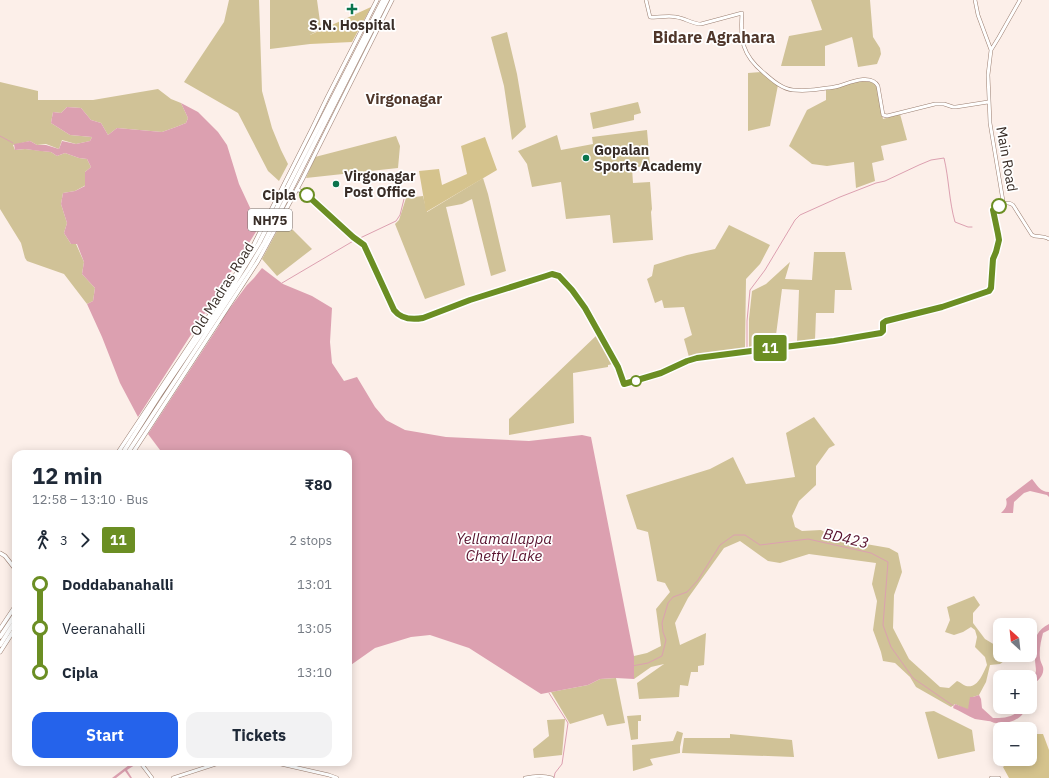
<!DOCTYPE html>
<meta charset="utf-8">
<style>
body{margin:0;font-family:"IBM Plex Sans",sans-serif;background:#f2f2f3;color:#1f2937;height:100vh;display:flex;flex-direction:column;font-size:15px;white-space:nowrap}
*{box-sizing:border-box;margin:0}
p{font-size:13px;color:#747a83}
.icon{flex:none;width:22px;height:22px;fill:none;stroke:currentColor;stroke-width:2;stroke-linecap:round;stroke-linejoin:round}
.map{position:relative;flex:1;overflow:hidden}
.panel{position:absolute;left:12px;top:450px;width:340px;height:316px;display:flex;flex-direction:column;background:#fff;border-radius:12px;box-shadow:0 2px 10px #0003}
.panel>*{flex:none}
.badge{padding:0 8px;border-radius:3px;font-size:14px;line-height:26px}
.needle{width:26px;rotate:333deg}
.tools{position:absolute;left:993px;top:618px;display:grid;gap:8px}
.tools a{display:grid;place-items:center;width:44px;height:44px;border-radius:8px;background:#fff;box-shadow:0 2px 10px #0003;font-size:20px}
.map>.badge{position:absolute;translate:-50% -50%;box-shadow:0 0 0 2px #fff}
.legs{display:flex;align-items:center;gap:6px;height:44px;padding:0 20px;font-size:13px}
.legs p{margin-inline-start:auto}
.head{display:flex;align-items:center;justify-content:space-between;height:68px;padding:0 20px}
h1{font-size:22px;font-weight:800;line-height:30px}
.button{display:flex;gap:8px;margin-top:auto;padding:8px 20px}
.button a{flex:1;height:46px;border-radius:12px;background:#2563eb;color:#fff;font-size:16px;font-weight:800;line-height:46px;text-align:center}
.button a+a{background:#f2f2f3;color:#1f2937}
ul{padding:0 20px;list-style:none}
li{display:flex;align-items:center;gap:14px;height:44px;font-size:15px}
li i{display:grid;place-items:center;width:6px;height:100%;margin:0 5px;background:currentColor}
li i::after{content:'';width:10px;height:10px;margin:-5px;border:3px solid;border-radius:50%;background:#fff}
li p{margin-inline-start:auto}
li:first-child i{background:linear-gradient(#0000 50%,currentColor 0)}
li:last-child i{background:linear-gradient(currentColor 50%,#0000 0)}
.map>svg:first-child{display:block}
</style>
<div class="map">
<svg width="1049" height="778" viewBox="0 0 1049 778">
<rect width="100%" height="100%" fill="#fcefe9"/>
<path fill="#d0c297" d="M229 0H259L262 91 272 128 281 150 288 164 279 181 268 171 238 113 184 82 224 22Z
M270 0H317L321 29 310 35V44L270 49Z
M811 0H870L873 37 880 48 881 54 877 64 858 67 853 41 852 37 825 46V66H781L789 36 822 30Z
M507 32 517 74 526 127 512 140 504 86 491 37Z
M761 72 778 85 770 126 748 131V73Z
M859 81 873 82 877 84 883 119 900 114 907 140 881 146 884 160 872 163 875 181 856 188 854 162 827 166 812 164 789 146 807 110 826 100V90Z
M0 82 38 91V100H93L158 89 171 99 181 103 188 118 186 123 176 127 162 132 117 128 108 135 101 123 91 120 81 108 67 107 61 113 53 112 51 123 70 135 92 137 90 141 76 144 62 140 59 149 46 144 37 145 30 141 13 145 15 150 25 149 51 152 57 156 65 153 79 158 87 159 91 167 85 172 86 185 75 191 63 193 61 204 67 223 64 233 71 244H76L84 262 82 274 95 288 93 301 87 304 64 274 27 261 25 258 21 243 0 209Z
M638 102 641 113 634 115V120L593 129 590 113Z
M647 130 650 165 632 168 633 183 650 182 652 209 651 212 653 240 613 243 610 215 566 219 561 182 532 187 527 164 518 151 557 135 561 150 593 144 592 137Z
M396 136 400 146 398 168 306 178 315 157Z
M483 178 488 194 506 271 491 276 472 199 462 204 446 207 465 285 425 299 395 224 399 220 406 198 423 196 427 212Z
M283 220 312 249 277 276 262 259Z
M729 225 770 245 760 264 746 279 745 348 689 357 684 339 692 335 684 307 664 308 662 300 655 303 647 279 652 276 654 265 687 255 715 249Z
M814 252H845L852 290H835L834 313H816L815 340 797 343 799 290 782 289 776 335 777 344 749 347V319L752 291 766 284 790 262 785 279 812 280Z
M598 334 613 364 608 365V367L573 373 574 423 509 435V419Z
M814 417 835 445 829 448 816 466V485L799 501 792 516 795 527 802 531 821 530 837 539 889 548 898 553 902 572 894 595 893 628 909 659 940 687 949 688 957 681C960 682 963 685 966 686 978 689 983 673 987 665L985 657 975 647 977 637 975 630 971 627 963 632 954 635 945 632 950 620 947 607 974 596 980 605 973 613V623L985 639 1000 648V655H1003L1004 661 1000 664 990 665 986 682 979 695 973 697 968 710 955 704 951 707 916 687 910 677 895 663 883 661 881 652 873 630 877 601 872 584 876 563 809 554 780 563 768 561 740 541 724 548 688 598 675 623 680 645 706 633 704 665 698 666V672H691L688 686 680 685 679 697 639 699 637 683 664 664 651 667 634 679V656L647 653 661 646 656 609 670 592 665 583 657 581 648 532 637 529 626 495 710 469 733 457 746 484 795 477 786 433Z
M616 678 625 723 607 726 603 714 570 724 551 692 588 685 600 679Z
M934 711 972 730 975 751 938 759 925 712Z
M641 715V721H638V739L631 740 627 716Z
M565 719 562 755 534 758 533 749 549 736 547 720Z
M677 731 683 733 680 747V753L650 759 653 765 633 771 632 745 673 741Z
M730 734 792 740 794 757 682 753 684 738H730Z"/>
<path fill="#d5c38d" d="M371 7 352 42 310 44V35Z
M485 137 497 170 426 212 419 171 439 169 442 185 467 174 461 146Z
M1035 734H1043L1049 750V778H1009L1003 767 1011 759H1030V739Z"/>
<path fill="#dca0b0" d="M181 103 198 112 218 132 227 145 239 184 259 227 216 296 213 304 227 312 247 285 254 278 262 268 283 284 312 296 332 308 330 342 332 363 344 381 357 377 375 407 386 420 405 430 446 437 529 441 582 435 591 437 634 656V679L616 678 600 679 588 685 541 694 469 648 430 635 411 637 375 648 348 667V454H163L148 434 220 324 205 313 138 417 120 383 102 337 87 304 93 301 95 288 82 274 84 262 77 244H71L64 233 67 223 61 204 63 193 75 191 85 186V172L91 167 87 159 79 158 65 153 57 156 51 152 40 151 25 149 15 150 14 144 30 141 37 145H46L59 149 62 141 76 144 90 141 92 137 70 135 51 123 53 112 61 113 67 107 81 108 91 120 101 123 108 135 117 128 162 132 176 127 186 123 188 118Z
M1032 479C1037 485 1040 492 1049 492V497L1047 495 1030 491 1024 493 1014 502 1013 513H1001C1005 509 1008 506 1006 499Z
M1049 624V630L1043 633C1041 641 1039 649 1040 658 1040 661 1042 664 1043 667 1045 675 1037 683 1030 685V679C1032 676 1035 675 1036 671 1036 668 1035 663 1035 659 1033 644 1034 631 1049 624Z
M979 695 981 699 982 708 993 718C1001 718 1009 718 1016 713L1015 707H1026C1023 720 1008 724 996 723 993 723 991 721 988 721 984 720 979 720 975 719 968 716 960 711 953 708L955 704 968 709 970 697H973Z
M133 762H137L138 763 127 770 132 778H130L125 771 116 778H112Z"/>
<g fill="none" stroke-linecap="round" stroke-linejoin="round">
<path stroke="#dca0b0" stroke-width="1" d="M0 136 13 143
M358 239 396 221 400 215 404 199
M282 283 355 240
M747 348V321L750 290 765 270 795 220 800 215 840 197 876 183 885 181 919 165 931 160 944 158C949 179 949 201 955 222L968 227H972
M632 666 648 663 662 656 666 640 663 632 662 623 668 603 673 597 687 592 698 580 720 545 734 535H745L760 545 808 539 871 553 888 562 883 625 891 647 913 678 955 707
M549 693 568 723 562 764 555 773 554 778"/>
<defs>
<path id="tertiary" d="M646 0 650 17C659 18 667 15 676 17 685 18 692 24 701 24L742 13C740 40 742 55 764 73 772 80 782 89 793 90 804 91 816 90 827 88 831 88 835 87 839 86 849 83 871 73 878 86L883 115 887 116 935 104H944L953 107H956L988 102
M975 0 978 15 991 50
M297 189 307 195 353 237 364 245 394 310C401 320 413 320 423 318L470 300 546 276 552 275 559 276 572 290 585 308 618 367 624 384 661 373 687 361 697 358 759 350 834 341 881 333 883 331V323L885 321 942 307 989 291 991 288 993 259 996 252 999 240 998 234 993 210 1002 204 1003 201 990 123 988 75 991 50 999 37 1020 0
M1002 204C1006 203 1009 202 1013 205L1032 235C1037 238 1043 235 1049 239
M140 762 152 778
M272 762 329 775 337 778
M173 778 222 762
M525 778C534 776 542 775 552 778
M991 778H999"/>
<path id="secondary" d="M0 553 5 556 16 570"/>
<path id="primary" d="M117 454 217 304 250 252 312 129 327 98 377 0
M132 454 258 261 302 180 392 0
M0 629 16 605
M0 652 16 627"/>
<path id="trunk" d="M122 454 159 396 224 300 259 243 290 182 383 0
M127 454 249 268 264 243 387 0
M0 637 16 613
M0 645 16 620"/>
</defs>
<use href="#tertiary" stroke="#9b7f71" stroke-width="4"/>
<use href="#secondary" stroke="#9b7f71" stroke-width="4.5"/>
<use href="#primary" stroke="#9b7f71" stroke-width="4.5"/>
<use href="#trunk" stroke="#9b7f71" stroke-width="5"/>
<use href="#tertiary" stroke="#fff" stroke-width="3"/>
<use href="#secondary" stroke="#fff" stroke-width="3.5"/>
<use href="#primary" stroke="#fff" stroke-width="3.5"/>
<use href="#trunk" stroke="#fff" stroke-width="4"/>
</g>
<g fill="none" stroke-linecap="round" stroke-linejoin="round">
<defs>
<path id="line-1" d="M307 195 353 237 364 245 394 310C401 319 412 320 423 318L470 300 546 276 552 274 559 276 572 290 585 308 618 367 624 384 661 373 687 361 697 358 759 350 834 341 881 333 883 331V323L886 321 942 307 989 291 991 288 993 259 996 252 999 240 998 234 993 210 999 206"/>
</defs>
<use href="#line-1" stroke="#fff" stroke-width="9"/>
<use href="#line-1" stroke="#6b8e23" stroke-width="6"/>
</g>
<g fill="#0b744d" stroke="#fff" stroke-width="1.5">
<path d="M350 3h4v4h4v4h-4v4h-4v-4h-4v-4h4z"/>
<circle cx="586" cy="158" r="4"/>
<circle cx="336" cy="184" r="4"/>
</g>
<g fill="#fff" stroke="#6b8e23" stroke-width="2">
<circle cx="307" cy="195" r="7"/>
<circle cx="999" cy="206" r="7"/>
<circle cx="636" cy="381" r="5"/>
</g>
<g text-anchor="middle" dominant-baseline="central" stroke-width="3.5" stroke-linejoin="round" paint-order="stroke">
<rect fill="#fff" stroke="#746c68" stroke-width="1" x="248" y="209" width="44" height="22" rx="3"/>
<g font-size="13" font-weight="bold" fill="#382d27">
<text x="270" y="220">NH75</text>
</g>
<g font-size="14" font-weight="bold" fill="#382d27" stroke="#fff" text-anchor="start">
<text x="352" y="25" text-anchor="middle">S.N. Hospital</text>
<text x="594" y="150">Gopalan<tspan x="594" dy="16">Sports Academy</tspan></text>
<text x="344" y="176">Virgonagar<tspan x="344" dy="16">Post Office</tspan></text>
</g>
<g font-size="14" fill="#382d27" stroke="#fff">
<text transform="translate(1007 159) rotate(80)">Main Road</text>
<text transform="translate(222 289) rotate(-58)">Old Madras Road</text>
</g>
<g font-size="14" font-weight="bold" fill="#382d27" stroke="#fff" text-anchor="end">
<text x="296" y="195">Cipla</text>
</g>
<g font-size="15" font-weight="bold" fill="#4f362a" stroke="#fff">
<text x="404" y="98">Virgonagar</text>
</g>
<g font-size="15" font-style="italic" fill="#58122e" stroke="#fff">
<text x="504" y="538">Yellamallappa<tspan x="504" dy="17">Chetty Lake</tspan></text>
<text transform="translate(846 538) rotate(13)">BD423</text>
</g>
<g font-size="16" font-weight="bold" fill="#4f362a" stroke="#fff">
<text x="714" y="37">Bidare Agrahara</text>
</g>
</g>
</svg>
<div class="tools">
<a><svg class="needle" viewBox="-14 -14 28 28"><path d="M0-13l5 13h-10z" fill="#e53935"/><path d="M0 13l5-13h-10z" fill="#747a83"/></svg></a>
<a>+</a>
<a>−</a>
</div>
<b class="badge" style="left:770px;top:348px;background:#6b8e23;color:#fff">11</b>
<section class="panel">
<div class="head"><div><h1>12 min</h1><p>12:58 – 13:10 · Bus</p></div><b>₹80</b></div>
<div class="legs"><svg class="icon" aria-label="walk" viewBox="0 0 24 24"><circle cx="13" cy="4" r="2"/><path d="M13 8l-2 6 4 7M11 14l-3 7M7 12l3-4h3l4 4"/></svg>3<svg class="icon" aria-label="forward" viewBox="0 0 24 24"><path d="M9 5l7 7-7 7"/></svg><b class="badge" style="background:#6b8e23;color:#fff">11</b><p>2 stops</p></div>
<ul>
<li><i style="color:#6b8e23"></i><b>Doddabanahalli</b><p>13:01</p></li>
<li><i style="color:#6b8e23"></i><span>Veeranahalli</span><p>13:05</p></li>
<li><i style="color:#6b8e23"></i><b>Cipla</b><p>13:10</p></li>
</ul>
<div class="button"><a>Start</a><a>Tickets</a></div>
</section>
</div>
